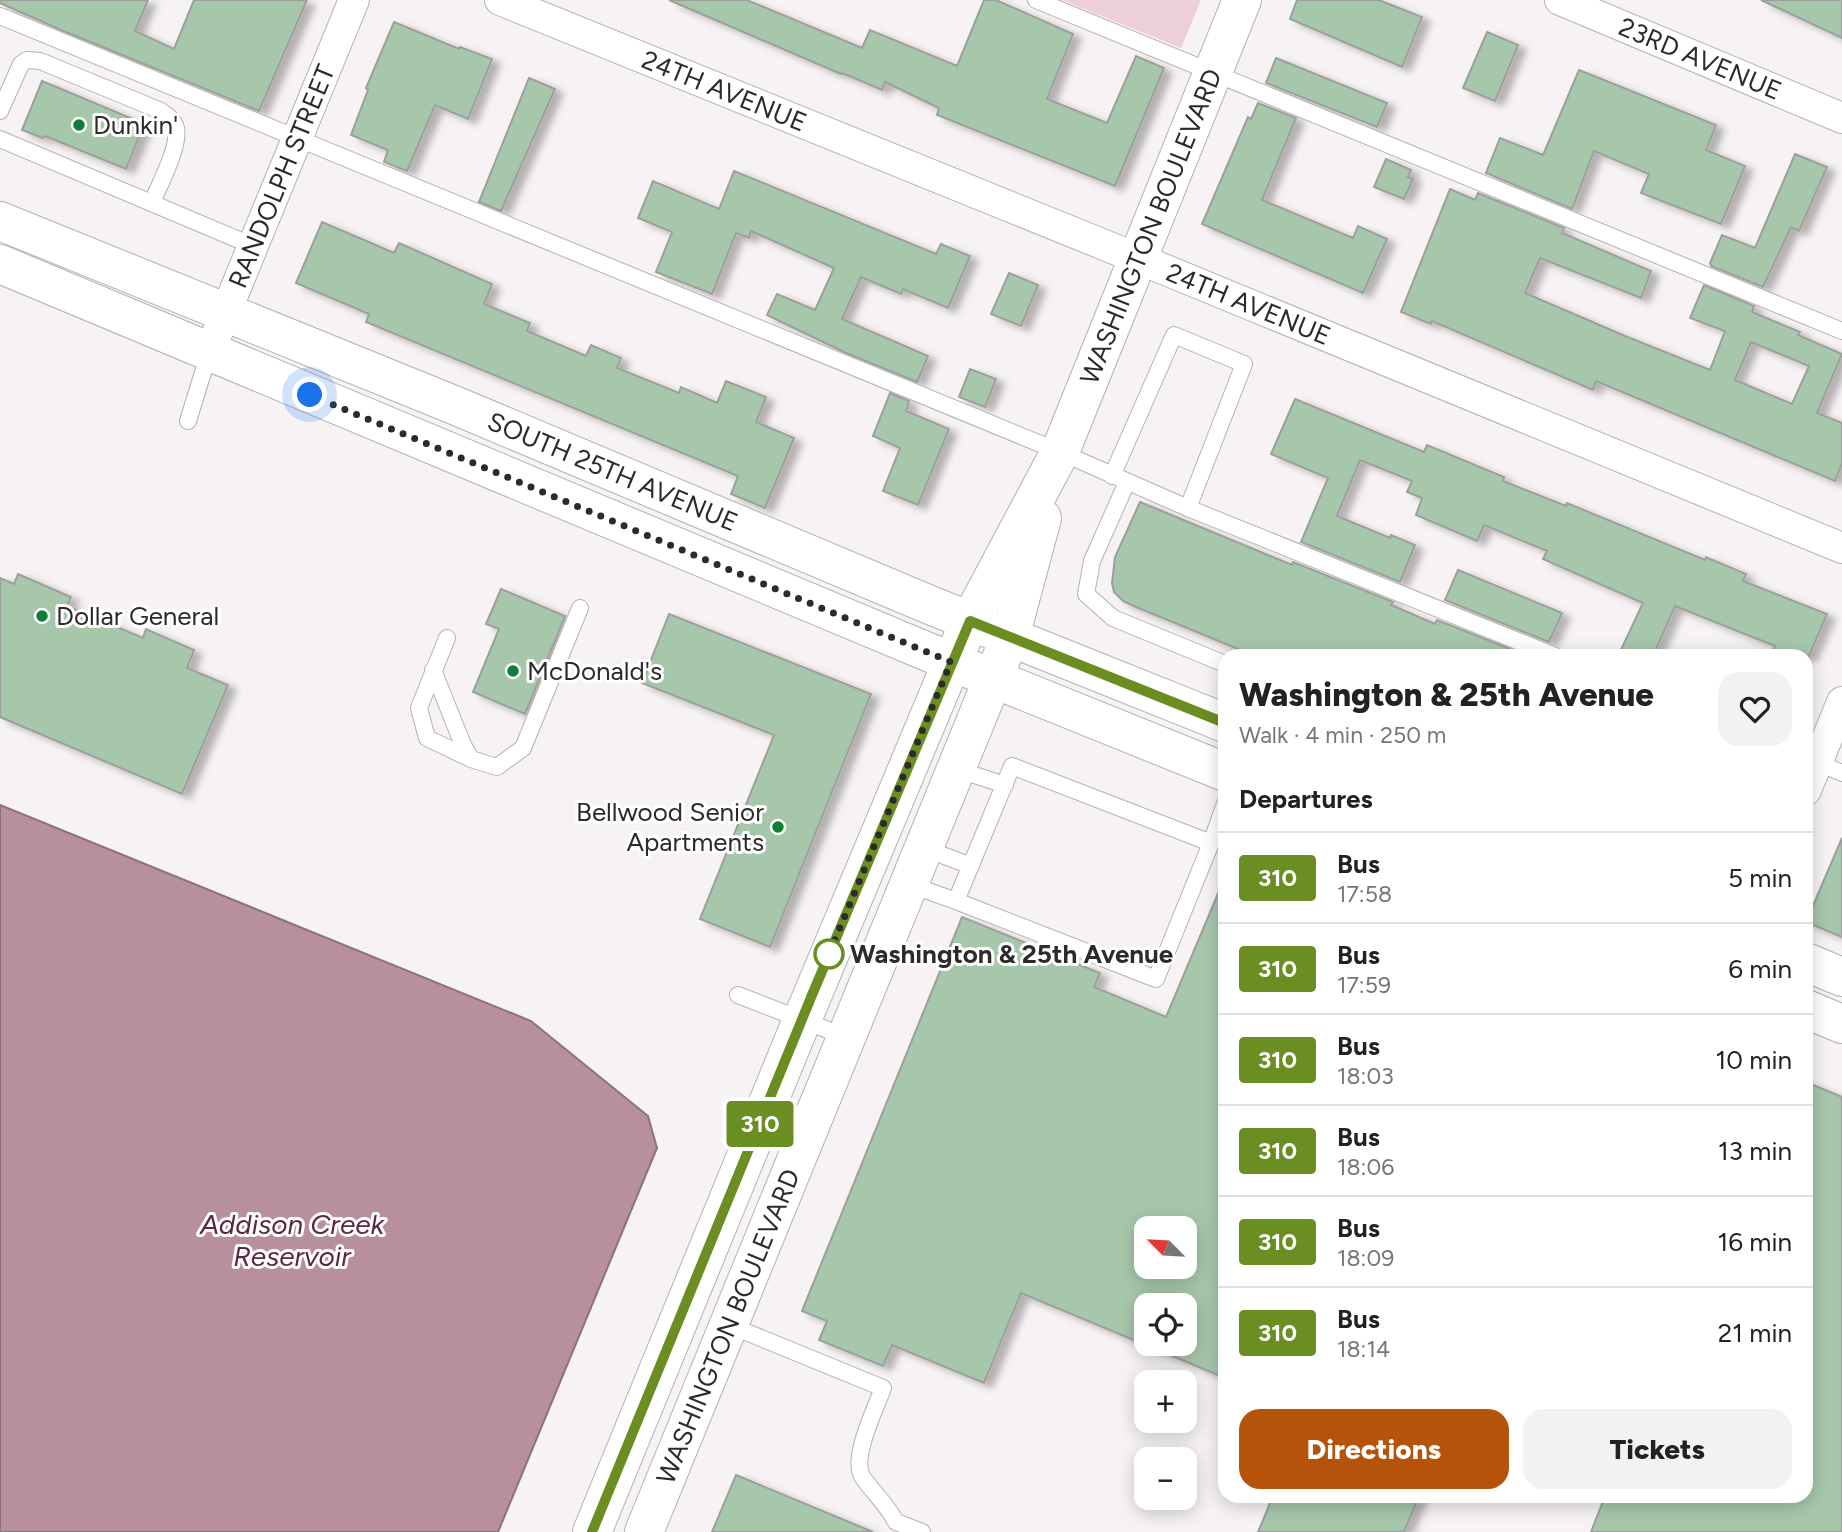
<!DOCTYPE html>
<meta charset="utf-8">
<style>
body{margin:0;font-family:Figtree,sans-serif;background:#f2f2f2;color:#222;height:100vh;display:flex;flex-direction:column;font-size:26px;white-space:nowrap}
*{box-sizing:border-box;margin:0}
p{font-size:23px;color:#767676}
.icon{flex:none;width:38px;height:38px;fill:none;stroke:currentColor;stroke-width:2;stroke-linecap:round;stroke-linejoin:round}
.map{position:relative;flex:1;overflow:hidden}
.panel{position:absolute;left:1218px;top:649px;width:595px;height:854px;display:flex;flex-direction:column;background:#fff;border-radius:21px;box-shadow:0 4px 18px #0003}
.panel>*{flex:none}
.badge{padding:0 14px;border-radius:5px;font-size:24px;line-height:46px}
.needle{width:46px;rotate:294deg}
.fabs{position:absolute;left:1134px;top:1216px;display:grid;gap:14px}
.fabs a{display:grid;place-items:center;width:63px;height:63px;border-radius:14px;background:#fff;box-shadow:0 4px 18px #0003;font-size:35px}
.you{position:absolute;width:35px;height:35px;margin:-18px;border:5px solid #fff;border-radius:50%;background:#1a73e8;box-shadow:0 0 0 10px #1a73e833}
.map>.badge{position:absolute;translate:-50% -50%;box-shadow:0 0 0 4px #fff}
h2{padding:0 21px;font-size:26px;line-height:63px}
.round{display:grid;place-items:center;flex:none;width:74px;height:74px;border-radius:21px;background:#f2f2f2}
.summary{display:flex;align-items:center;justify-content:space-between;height:119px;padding:0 21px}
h1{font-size:33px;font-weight:800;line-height:52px}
.primary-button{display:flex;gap:14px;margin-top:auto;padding:14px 21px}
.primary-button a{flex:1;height:80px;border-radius:21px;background:#b45309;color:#fff;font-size:28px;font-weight:800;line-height:80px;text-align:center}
.primary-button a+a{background:#f2f2f2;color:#222}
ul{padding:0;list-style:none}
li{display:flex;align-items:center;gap:21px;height:91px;padding:0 21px;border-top:2px solid #e0e0e0}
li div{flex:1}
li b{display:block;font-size:26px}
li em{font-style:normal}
li .badge{min-width:77px;font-weight:700;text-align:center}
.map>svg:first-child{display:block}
</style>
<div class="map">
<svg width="1842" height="1532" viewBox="0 0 1842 1532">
<defs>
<filter id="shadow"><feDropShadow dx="8" dy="4.5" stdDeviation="3.5" flood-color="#0004"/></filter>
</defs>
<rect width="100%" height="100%" fill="#f7f2f4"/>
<path fill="#eccfda" d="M1062 0H1201L1181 48Z"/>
<path fill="#b78f9f" stroke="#8d717c" stroke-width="2" d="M0 805 531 1021 648 1116 657 1148 498 1532H0Z"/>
<path fill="#a7c7ab" stroke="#9ca09d" stroke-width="2" fill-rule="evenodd" filter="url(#shadow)" d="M0 0H148L135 31 174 49 194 0H307L259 111 61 30 0 3Z
M669 0H747L862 48 870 30 957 66 984 0H996L1073 34 1047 99 1107 123 1136 56 1164 68 1115 186 937 115 939 108 885 82 882 90 842 73 841 74Z
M1297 0H1379L1422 17 1402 67 1290 19Z
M1761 0H1842V38Z
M394 22 459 49 460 47 492 59 468 119 435 105 407 171 384 162 388 150 351 135 368 90 366 88Z
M1487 32 1518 45 1495 101 1463 88Z
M1276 58 1387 103 1377 127 1266 83Z
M1579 70 1716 125 1706 150 1745 166 1721 224 1641 193 1649 174 1594 151 1572 209 1486 173 1500 138 1543 155Z
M529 78 555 89 501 211 479 202Z
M42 81 133 119 132 123 143 127 126 169 45 136 43 138 22 130Z
M1258 103 1296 118 1262 200 1353 238 1358 226 1387 239 1363 293 1202 224 1248 117 1251 119Z
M1795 154 1827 167 1799 231 1791 227 1763 287 1711 266 1710 263 1722 235 1755 248Z
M1386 159 1411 170 1408 177 1413 179 1404 199 1374 187Z
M734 171 936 254 941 244 970 256 948 308 903 289 901 294 861 277 842 319 928 356 917 382 844 352 767 315 777 294 815 310 834 268 751 231 749 238 736 233 712 294 656 272 672 232 638 218 653 181 719 209Z
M1450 189 1475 200 1478 193 1564 228 1562 233 1651 271 1641 298 1540 258 1525 293 1625 336 1710 370 1725 331 1690 318 1704 285 1754 306 1752 312 1800 332 1798 335 1842 354 1817 413 1842 423V463L1835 481 1596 381 1593 390 1432 321 1431 324 1401 312ZM1751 342 1809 366 1792 404 1735 380Z
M322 222 394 253 399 243 492 284 484 304 530 323 527 331 586 356 591 345 621 358 617 368 679 393 681 387 717 403 726 381 766 397 756 422 794 438 765 508 731 494 738 476 366 322 369 314 296 283Z
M1009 273 1038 285 1021 326 991 314Z
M970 369 996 379 985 407 959 397Z
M890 393 909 401 906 411 949 429 918 505 883 491 900 448 873 436Z
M1295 399 1424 452 1427 445 1504 477 1503 481 1566 506 1567 503 1705 560 1706 557 1746 574 1743 581 1827 614 1809 656H1770L1775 646 1675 606 1653 656H1618L1643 603 1543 559 1547 551 1484 525 1477 541 1416 515 1422 498 1407 492 1412 481 1360 460 1337 516 1390 538 1391 535 1415 545 1400 582 1301 542 1328 478 1271 454Z
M1140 502 1292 565 1293 562 1393 602 1391 605 1435 624 1437 620 1528 656H1255L1136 607 1123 601 1114 592 1112 583 1115 557Z
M1458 570 1562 613 1549 642 1445 600Z
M18 574 71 597 67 606 143 638 146 629 194 650 187 668 228 685 182 794 0 717V578L14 584Z
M501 589 565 616 525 714 473 692 499 629 486 624Z
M669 614 871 694 770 947 700 919 774 735 642 683Z
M1842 838V937L1806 922Z
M1225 877V1378L1021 1293 984 1383 892 1345 883 1366 819 1340 827 1321 802 1311 962 917 1100 973 1094 987 1166 1017ZM1146 1228H1185V1267H1146ZM1146 1306H1185V1344H1146Z
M1806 1082 1842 1097V1532H1591L1605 1496H1806Z
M736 1475 873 1532H712Z
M1273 1496H1419L1404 1532H1258Z"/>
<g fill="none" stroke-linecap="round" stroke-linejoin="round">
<defs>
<path id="service" d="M1036 0 1842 331
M0 16 1060 452 1188 508 1555 656
M0 111 21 64 27 60 40 61 161 111C168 116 174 120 176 128 180 147 159 185 152 203
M0 139 253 246
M188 421 209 353
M1112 476 1174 335 1244 364 1188 508
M1127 482 1092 561 1086 594 1113 618 1225 664
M447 638 419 708 427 738 471 759
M433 670 463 745 471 759 497 767 523 748 580 608
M1812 760 1842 773
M956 769 1005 785
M924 848 971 866
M909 884 956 901 1012 766 1211 843 1225 804
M956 901 1156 979 1211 843
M738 995 846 1037
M729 1325 883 1388C876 1408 850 1459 863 1478 874 1493 887 1505 896 1522L922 1532"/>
<g id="minor">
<path id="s1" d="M500 0 1139 259 1842 548"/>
<path id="s2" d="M1560 0 1842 118"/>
<path id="s3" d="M209 353 354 0"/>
<path d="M1806 790 1842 702"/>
</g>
<g id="tertiary">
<path id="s4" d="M592 1532 802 1020 952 662 970 621 1060 452 1242 0"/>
<path id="s5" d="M644 1532 1010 637 1042 518"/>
</g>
<g id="secondary">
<path id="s6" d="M0 221 454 405 930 605 1225 723"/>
<path d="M0 264 952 662 1225 772"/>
<path d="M1806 962 1842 977"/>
<path d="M1806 1009 1842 1024"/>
</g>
</defs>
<use href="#service" stroke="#b5b0b2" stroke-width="18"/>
<use href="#minor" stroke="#b5b0b2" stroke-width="32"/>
<use href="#tertiary" stroke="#b5b0b2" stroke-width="40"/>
<use href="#secondary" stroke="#b5b0b2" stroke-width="40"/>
<use href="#service" stroke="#fff" stroke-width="16"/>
<use href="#minor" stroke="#fff" stroke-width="30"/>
<use href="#tertiary" stroke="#fff" stroke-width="38"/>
<use href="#secondary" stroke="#fff" stroke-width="38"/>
</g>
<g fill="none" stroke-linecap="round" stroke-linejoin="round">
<defs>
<path id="line" d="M592 1532 812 995 970 621 1225 723"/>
</defs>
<use href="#line" stroke="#fff" stroke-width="16"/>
<use href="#line" stroke="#6b8e23" stroke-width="10"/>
<path stroke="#2c2a2b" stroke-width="7" stroke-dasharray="0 12.6" d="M310 395 951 662 829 954"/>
</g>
<g fill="#0d7f36" stroke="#fff" stroke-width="2.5">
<circle cx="79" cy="125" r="7"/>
<circle cx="42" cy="616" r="7"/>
<circle cx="513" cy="671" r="7"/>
<circle cx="778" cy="827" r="7"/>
</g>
<circle fill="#fff" stroke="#6b8e23" stroke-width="3.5" cx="829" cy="954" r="14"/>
<g text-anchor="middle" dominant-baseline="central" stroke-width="6" stroke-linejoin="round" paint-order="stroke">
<g font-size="26" fill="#2c2a2b" stroke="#fff">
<text stroke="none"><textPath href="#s2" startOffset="152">23RD AVENUE</textPath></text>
<text stroke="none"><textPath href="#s1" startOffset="242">24TH AVENUE</textPath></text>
<text stroke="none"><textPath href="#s3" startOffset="191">RANDOLPH STREET</textPath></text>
<text stroke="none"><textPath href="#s4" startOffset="1421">WASHINGTON BOULEVARD</textPath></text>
<text stroke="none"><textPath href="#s1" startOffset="808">24TH AVENUE</textPath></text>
<text stroke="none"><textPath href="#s6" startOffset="662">SOUTH 25TH AVENUE</textPath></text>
<text stroke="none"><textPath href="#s5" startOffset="222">WASHINGTON BOULEVARD</textPath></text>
</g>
<g font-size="26" fill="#2c2a2b" stroke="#fff" text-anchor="start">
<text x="93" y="125">Dunkin'</text>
<text x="56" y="616">Dollar General</text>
<text x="527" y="671">McDonald's</text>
<text x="764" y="812" text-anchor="end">Bellwood Senior<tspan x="764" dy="30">Apartments</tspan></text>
</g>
<g font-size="26" font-weight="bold" fill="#2c2a2b" stroke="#fff" text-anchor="start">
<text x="850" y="954">Washington &amp; 25th Avenue</text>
</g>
<g font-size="28" font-style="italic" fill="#5b2740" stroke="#fff">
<text x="292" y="1224">Addison Creek<tspan x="292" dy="32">Reservoir</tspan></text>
</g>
</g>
</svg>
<div class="fabs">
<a><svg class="needle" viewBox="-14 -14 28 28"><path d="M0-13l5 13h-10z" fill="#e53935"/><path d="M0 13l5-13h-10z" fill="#767676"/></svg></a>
<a><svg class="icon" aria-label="locate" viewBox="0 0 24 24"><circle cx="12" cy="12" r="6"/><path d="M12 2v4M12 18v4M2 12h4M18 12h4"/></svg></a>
<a>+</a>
<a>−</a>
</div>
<div class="you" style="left:310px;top:395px"></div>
<b class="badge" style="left:760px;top:1124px;background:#6b8e23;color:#fff">310</b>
<section class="panel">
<div class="summary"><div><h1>Washington &amp; 25th Avenue</h1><p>Walk · 4 min · 250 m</p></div><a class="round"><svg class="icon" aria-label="heart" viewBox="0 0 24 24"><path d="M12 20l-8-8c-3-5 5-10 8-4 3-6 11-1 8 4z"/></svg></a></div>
<h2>Departures</h2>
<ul>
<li><span class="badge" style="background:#6b8e23;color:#fff">310</span><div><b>Bus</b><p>17:58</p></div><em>5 min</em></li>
<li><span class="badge" style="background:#6b8e23;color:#fff">310</span><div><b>Bus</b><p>17:59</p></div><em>6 min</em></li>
<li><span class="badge" style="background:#6b8e23;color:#fff">310</span><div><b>Bus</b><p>18:03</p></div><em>10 min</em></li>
<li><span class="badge" style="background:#6b8e23;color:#fff">310</span><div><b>Bus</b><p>18:06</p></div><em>13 min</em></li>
<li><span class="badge" style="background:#6b8e23;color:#fff">310</span><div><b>Bus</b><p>18:09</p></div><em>16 min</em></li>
<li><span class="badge" style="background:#6b8e23;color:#fff">310</span><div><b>Bus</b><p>18:14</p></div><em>21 min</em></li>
</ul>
<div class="primary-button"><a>Directions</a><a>Tickets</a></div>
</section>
</div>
